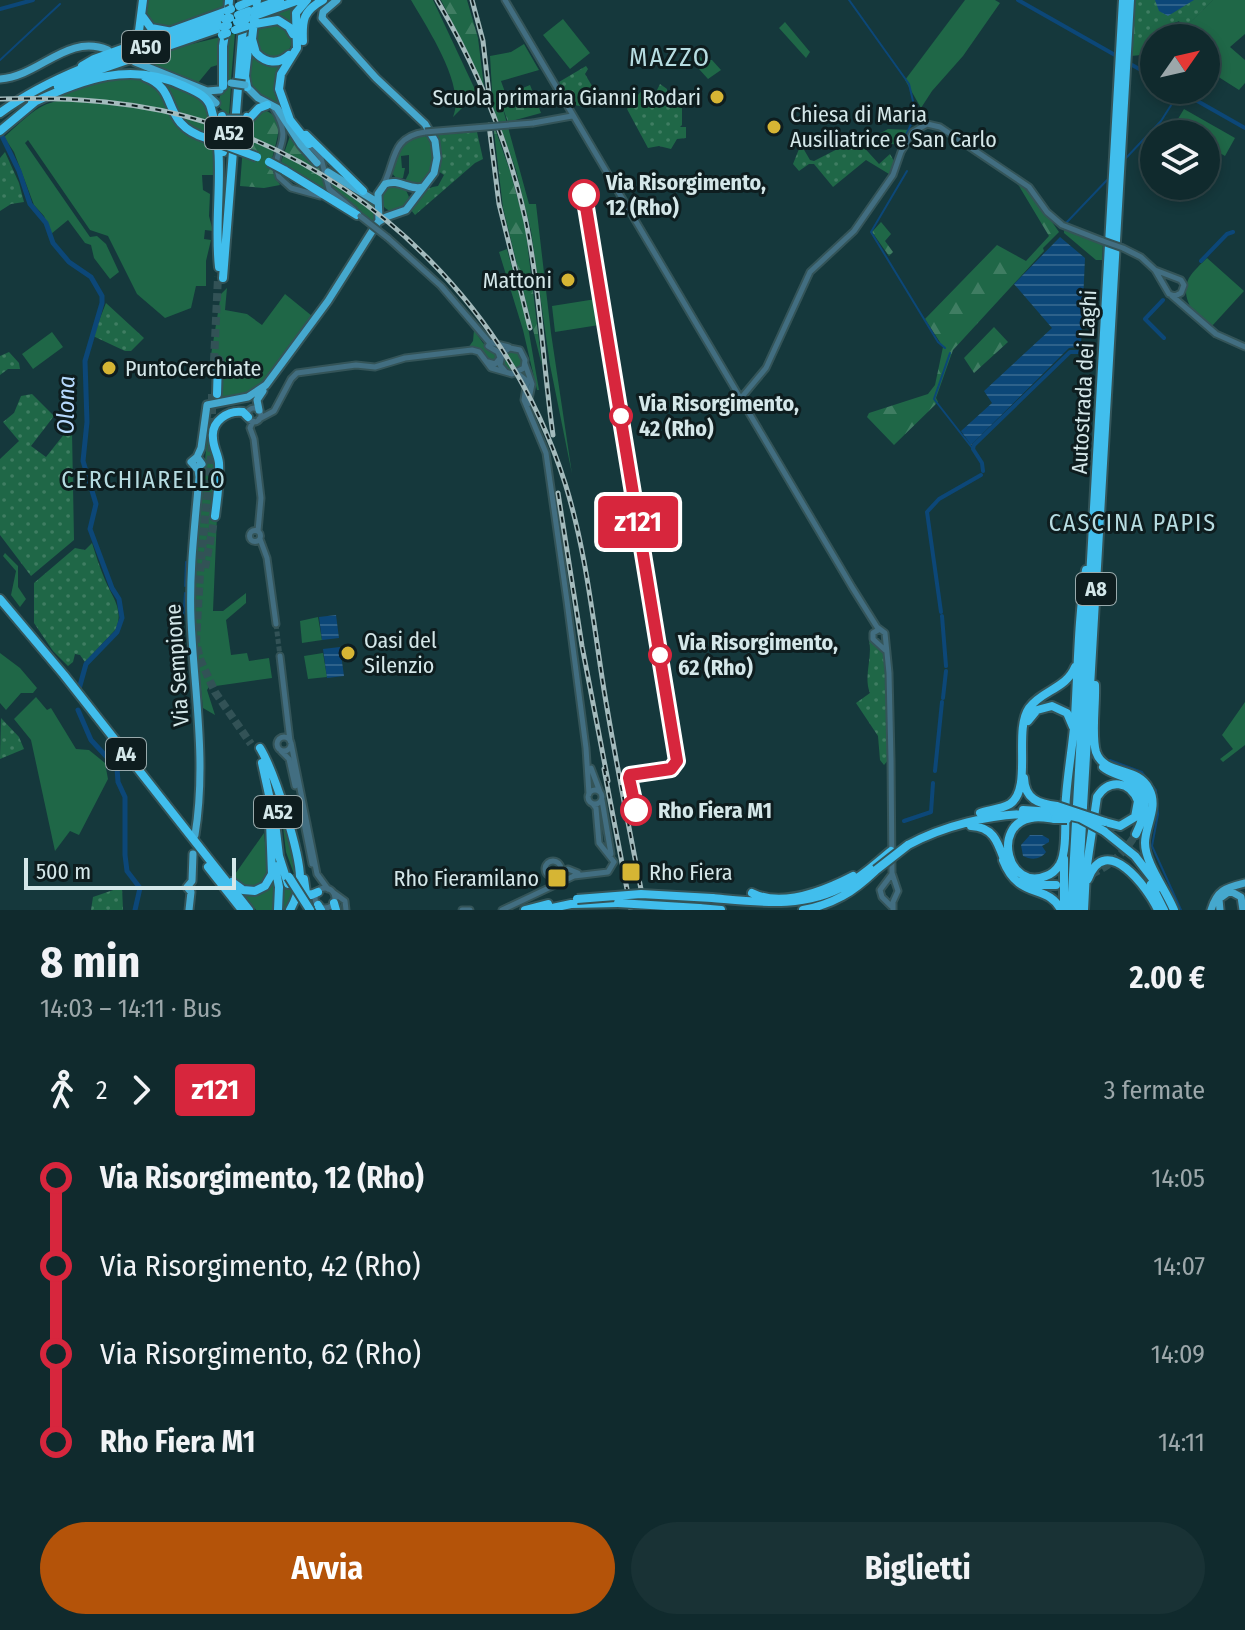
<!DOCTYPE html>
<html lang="it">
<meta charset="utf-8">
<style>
body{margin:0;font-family:"Fira Sans Condensed",sans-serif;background:#193235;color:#f1f3f6;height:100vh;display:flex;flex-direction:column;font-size:30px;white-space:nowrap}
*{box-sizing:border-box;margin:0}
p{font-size:26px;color:#9ca7aa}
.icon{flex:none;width:44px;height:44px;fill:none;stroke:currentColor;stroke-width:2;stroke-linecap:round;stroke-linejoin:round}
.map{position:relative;height:910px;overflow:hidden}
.drawer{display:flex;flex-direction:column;background:#102a2d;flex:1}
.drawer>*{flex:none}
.badge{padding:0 16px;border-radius:6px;font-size:28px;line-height:52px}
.needle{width:52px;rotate:56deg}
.controls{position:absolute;left:1140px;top:24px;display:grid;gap:16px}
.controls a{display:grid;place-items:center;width:80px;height:80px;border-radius:50%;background:#102a2d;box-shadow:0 4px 12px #0003,0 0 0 2px #304649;font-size:40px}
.scale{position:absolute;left:24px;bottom:20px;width:212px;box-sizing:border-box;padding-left:8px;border:4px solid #d4e7e9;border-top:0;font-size:22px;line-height:28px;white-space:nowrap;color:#d4e7e9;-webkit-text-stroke:6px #0e1d1f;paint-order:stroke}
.map>.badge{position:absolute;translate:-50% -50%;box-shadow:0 0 0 4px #fff}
.legs{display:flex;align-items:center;gap:12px;height:88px;padding:0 40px;font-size:26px}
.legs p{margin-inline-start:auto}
.summary{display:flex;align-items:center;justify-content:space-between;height:136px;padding:0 40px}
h1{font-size:44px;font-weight:700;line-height:60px}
.action{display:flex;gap:16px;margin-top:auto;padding:16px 40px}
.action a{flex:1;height:92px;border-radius:48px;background:#b45309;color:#fff;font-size:32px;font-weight:700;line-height:92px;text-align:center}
.action a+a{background:#193235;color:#f1f3f6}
ul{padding:0 40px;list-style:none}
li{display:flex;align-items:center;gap:28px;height:88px;font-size:30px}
li i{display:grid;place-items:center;width:12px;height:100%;margin:0 10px;background:currentColor}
li i::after{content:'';width:20px;height:20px;margin:-10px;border:6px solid;border-radius:50%;background:#102a2d}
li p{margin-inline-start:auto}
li:first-child i{background:linear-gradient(#0000 50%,currentColor 0)}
li:last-child i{background:linear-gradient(currentColor 50%,#0000 0)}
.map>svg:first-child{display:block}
</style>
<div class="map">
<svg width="1245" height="910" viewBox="0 0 1245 910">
<defs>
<pattern id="forest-firs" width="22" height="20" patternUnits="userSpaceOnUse" patternTransform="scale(2)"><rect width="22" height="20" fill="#1f6747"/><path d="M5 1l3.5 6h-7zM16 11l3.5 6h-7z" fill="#3f7d62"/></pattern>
<pattern id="cemetery-stones" width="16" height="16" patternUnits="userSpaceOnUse" patternTransform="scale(2)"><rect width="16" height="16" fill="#1f6747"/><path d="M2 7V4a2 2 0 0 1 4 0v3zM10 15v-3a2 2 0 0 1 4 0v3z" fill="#3f7d62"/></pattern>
<pattern id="park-dots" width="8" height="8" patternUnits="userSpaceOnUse" patternTransform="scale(2)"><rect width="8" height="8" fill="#1f6747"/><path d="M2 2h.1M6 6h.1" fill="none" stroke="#3f7d62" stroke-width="1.8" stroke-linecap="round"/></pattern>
<pattern id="water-rules" width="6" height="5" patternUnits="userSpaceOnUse" patternTransform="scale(2)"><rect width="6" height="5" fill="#0c4778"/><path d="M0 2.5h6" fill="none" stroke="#2e628b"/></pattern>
</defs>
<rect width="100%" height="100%" fill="#15383c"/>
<path fill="#1f6747" d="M145 0H227V7L170 29 156 28C147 19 141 13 145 0Z
M411 0H433L479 98 464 106 453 117C466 85 427 28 411 0Z
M965 0H995L1000 3 963 56 932 91 921 108 905 80Z
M1213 0H1245V34L1230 47 1245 60V83L1239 90 1206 69V38H1185L1190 33 1185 27Z
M296 5C292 21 300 36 296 48 294 54 289 59 285 64 273 81 278 95 283 112 276 103 271 101 261 97 242 87 249 64 251 47 279 96 330 18 262 19Z
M563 19 590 53 570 69 543 35Z
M278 22 291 35 292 44 286 55 273 60 258 52 254 27Z
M785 22 810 52 806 58 779 28Z
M235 33 231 80H230L226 77V36Z
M221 37V64L211 67 197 84 139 61 179 47Z
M524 44 539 70 501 81 506 95 500 98 529 204H536L551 333 572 474 550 365 531 231 516 170 493 107 490 56 511 52Z
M695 51 703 60H712L721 70 708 79 699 69 701 61 692 52Z
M133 77 157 86 185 126 155 79 191 91 208 105 215 143 217 175H202L203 190 210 194 209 216 213 231 205 230 204 239 211 240 206 261V286H196L191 308 165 318 137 294 108 236 90 230 28 140 25 143 90 237 97 236 106 244 119 272 110 279 94 258 91 245 85 243 68 220 51 234 44 216 34 205 14 152 4 137C20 124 36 104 58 101L56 93 111 78Z
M231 86 229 116 220 108C217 98 221 90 231 86Z
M1184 109 1235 138 1225 156 1206 145V134H1185L1173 127Z
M888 129 911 130C901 148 893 149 879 134Z
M425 134H430C435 152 436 170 424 185L411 186 405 181 409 173V155L401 156 402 168H405L403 178H396L391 172C398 152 403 139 425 134Z
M327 172 373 201 378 213 375 223 333 190Z
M392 184 405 188 409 197 403 209C393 213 385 212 381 201L384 188Z
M507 249 528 327 539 390H537L523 330 499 252Z
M1207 258 1244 291 1212 326C1195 319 1179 297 1189 278 1193 271 1201 264 1207 258Z
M227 288 225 310 247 314 262 325 285 294 312 316 265 381 248 394 216 401 209 394H221L222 361H210L221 294Z
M596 299 599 325 555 332 552 306Z
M474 330 483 343 497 354V360L490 362 479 349 468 348 473 341Z
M52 332 63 347 33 369 22 354Z
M502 361a11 11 0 1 1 22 0a11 11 0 1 1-22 0Z
M207 439 216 460 213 516 217 517 213 611H223L246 593V603L226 620 231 655 247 653 249 661 269 658 272 678 209 687 207 690 215 715 203 708 193 621 195 570Z
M5 553 18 566V587L26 599 20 607 11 595 16 571 3 556Z
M318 617 322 640 302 643 300 621Z
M0 653 20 668 37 688 33 693H21L6 710 0 703Z
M323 653 327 677 308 679 304 656Z
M36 697 47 710 51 708 76 749 89 750 105 763 108 779 79 835 70 831 55 851 31 740 14 719Z
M1245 702V745L1223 762 1220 759 1233 749 1222 735Z
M281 810 294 854 298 884 288 910H280L272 834 283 886 289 883 287 878 294 874 286 852Z
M264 833 268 870 259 886C248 891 240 885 233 877Z
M274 876 277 889 275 910H256L242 893H253Z"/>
<path fill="url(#forest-firs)" d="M441 0H467L478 38 484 87Z
M1135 0H1213L1185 27 1179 21C1159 27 1154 42 1141 55L1131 56Z
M264 110C292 120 270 148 272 167 273 174 277 179 280 185L264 188 240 186 244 133Z
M493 123 510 171 525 225 542 366 503 208Z
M290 136 323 172 324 184 332 195 280 165Z
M1016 181 1036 199 1059 232 1043 248 1044 251 953 350 936 398 938 402 894 445 867 417 869 413 928 394 935 385 943 347 925 319 997 245 1026 261 1049 236Z
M881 222 891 234 885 241 893 252 889 256 872 232Z
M1064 230 1103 244 1102 260H1096L1064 233Z
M994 327 1008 342 974 373 964 358Z"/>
<path fill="url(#cemetery-stones)" d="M530 85 541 113 508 122 499 98Z"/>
<path fill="url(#park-dots)" d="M1137 0H1213L1185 27 1179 21 1169 24 1155 37 1144 28V41L1137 47 1134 23Z
M586 66 588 69 585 74 595 91H602L603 95C575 113 575 109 559 82Z
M660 84 667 89 668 103H682V125L680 127H686V138L677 139 671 149 659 146 648 148 627 109 642 90 653 98Z
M477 132 483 159 475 163 415 215 411 210C416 197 423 188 438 186L444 175 438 171 440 153 435 135Z
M853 141 860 143 879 164 890 154 894 161 889 174 866 160 833 187 814 164H809L799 171 793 164 799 149 803 148 810 160 814 161Z
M5 152 19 183 24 202 11 204 0 211V158Z
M106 303 144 338 131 351H125L93 336Z
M9 352 19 363 20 369H8L0 375V356Z
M32 394 54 416 31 446 46 457 69 428 72 432 74 540 31 576 0 535V459L19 441 3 422 14 413 21 396Z
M92 543C96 556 100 568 105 580 112 597 124 609 116 629L85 662 80 655 75 654 73 662 68 666 53 651 34 623V583L75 548 85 550Z
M869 640 883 649 887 687 889 759 884 765 880 760 878 736 856 703 870 693C863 676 873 658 869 640Z
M1 718 19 737 24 749 0 759Z
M122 887 123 910H91L93 897Z"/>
<path fill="url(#water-rules)" d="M1155 0H1194L1168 16 1159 11Z
M1060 237 1085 258 1081 346 1069 348 971 445 961 431 992 403 984 391 1052 328 1014 284Z
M336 615 339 638 322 640 319 617Z
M340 647 344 676 327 678 323 649Z
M1030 835H1042L1049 839V842L1042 846 1046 852C1040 860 1031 860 1023 856L1021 845Z"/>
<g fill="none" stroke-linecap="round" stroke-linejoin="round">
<path stroke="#0c4778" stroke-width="2" d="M849 0 909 84 916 114 904 139
M0 60 60 4
M1126 158 1161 121 1175 99
M907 171 871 232 938 342 945 348
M1067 222 1109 178
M950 353 934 399 973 449
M185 586 186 562
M183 622 185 593
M1110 760 1142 772 1156 790 1158 814 1152 846 1181 910"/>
<path stroke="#0c4778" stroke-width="4" d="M1018 0 1115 55
M0 9 33 0
M1132 65 1154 77
M1178 90 1245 128
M1201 261 1227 234 1233 232
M1163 300 1145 319 1164 338
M983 471 982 463 973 449 974 445 1070 352H1083
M941 612 927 512 939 499 981 475
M942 616 946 666
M943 698 946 671
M935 771 942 702
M904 821 931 812 933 783"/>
<path stroke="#0c4778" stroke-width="5" d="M0 132 19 171 30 204 46 223 53 243 69 262 91 277 102 296V303L85 361 87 422 83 461 96 504 90 529 112 588 119 599 122 618 117 632 86 664 79 689
M78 710 91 740 117 768 118 782 125 797V855L127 871 140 888 135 910"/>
<path stroke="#325256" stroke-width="5" stroke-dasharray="5 2.5" stroke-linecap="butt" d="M276 624 280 656"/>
<path stroke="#325256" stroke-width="8" stroke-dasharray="8 4" stroke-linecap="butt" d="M214 361 218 277
M212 394V431
M212 444 200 573 196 642 200 659 215 692 251 744
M205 568 215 516
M1057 885C1092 877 1117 865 1136 834"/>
<defs>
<path id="minor" d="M505 0 852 587 877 627 885 633 889 673 891 760
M274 109C296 145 269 148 279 177L291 188 320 196
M533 123 572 116
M307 142 321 158 329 189 354 210
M383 186C396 162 390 137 425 132
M388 238 441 286 489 342 509 347
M1123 248 1141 257 1155 270 1169 294 1175 296 1181 293 1184 285 1181 280 1155 270
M1171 295 1216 334 1245 347
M488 362 495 364 500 358 498 352 488 346
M525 364 532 384 528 404
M518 374 527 381 524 400 546 453 567 601
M741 398 766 368 810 272 854 231 893 175 901 152 913 132 927 124 940 127 1029 187 1047 212 1062 225 1103 241
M247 415a7 7 0 1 1 14 0a7 7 0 1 1-14 0Z
M259 419 274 411 291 379 297 373 356 365 375 367 405 358 472 350 479 352 491 368 512 374 524 368 525 360 520 350 510 348 502 353 500 365 505 371
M253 421 250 428 254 439 261 498 258 531
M249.5 536a5.5 5.5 0 1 1 11 0a5.5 5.5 0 1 1-11 0Z
M260 539 267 558 276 624
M567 601 586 748 589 794
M878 630 873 633V639L885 650
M280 656 290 741
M277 744a7 7 0 1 1 14 0a7 7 0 1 1-14 0Z
M291 743 317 874 328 889
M281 751 289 759 295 786
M891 758 892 873 898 891 893 902V910
M591 768 600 792
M588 797a7 7 0 1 1 14 0a7 7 0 1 1-14 0Z
M602 800 611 854
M300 803 312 864
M593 804 596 808 599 843 614 862
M545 869a8 8 0 1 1 16 0a8 8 0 1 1-16 0Z
M568 869 578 873
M315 898a10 10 0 1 1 20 0a10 10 0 1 1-20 0Z
M334 893 345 901 346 910
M891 906 882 897 880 890 892 874
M462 910H470
M502 910 574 876 608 872 614 862"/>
<path id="major" d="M135 62 207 91 220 90
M0 79C40 76 67 33 108 50
M245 85 258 98 277 108 301 145 317 163
M205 93 216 103
M328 172 377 202
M379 220 378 194 385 184C400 178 408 191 423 187
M259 410 257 400 263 391
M197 457 201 448 207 405 248 397 266 385 328 301 378 222 386 217 406 210 434 173 437 158 435 141 425 124 376 78 322 18 323 12 337 0
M195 835C207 761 194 691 191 619 189 572 195 524 199 477L198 470 191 462 197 457 202 464 196 468
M189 910 191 892 187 887 192 881 193 854
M1211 910C1217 890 1225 888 1245 883
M1220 910 1219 899 1230 891 1241 897 1243 910"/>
<path id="highway" d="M307 0 296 13 297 48 281 74 279 89 290 120 309 144
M258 8 280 0
M255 13 252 39 256 53C266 63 278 65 289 55
M228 15 229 0
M254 15 257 0
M257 15 299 0
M143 17 151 28 167 31
M255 24 278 20 289 27 293 34
M303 41C302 20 303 11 323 0
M129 44 139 31 143 0
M82 66 94 59 227 11
M145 77C181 90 159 123 206 138
M223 86V46L226 28
M58 87 87 74 223 27
M247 87 245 76 249 40
M32 103C83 79 130 61 184 86 195 91 208 96 211 108 227 160 213 215 219 267
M0 113C65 65 150 46 225 19
M222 116 225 127 223 152
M245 123 259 108 267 105
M0 131 36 101
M306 135 363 191
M238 146 240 132 247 117
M284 170 357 215
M223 278 242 37 248 0
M217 394 218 361
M215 516C217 499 220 481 219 463 218 454 213 447 213 438 211 421 228 410 243 412L248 417
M0 599 64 675 249 910
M1095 685C1096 703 1091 735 1096 752 1104 776 1138 766 1149 789 1159 807 1145 825 1145 843 1145 863 1166 890 1174 910
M1028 721 1037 710 1052 706 1067 713 1073 727
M260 748C274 771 301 854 300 880 299 891 295 901 290 910
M1103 767C1110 773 1118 774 1126 778 1152 788 1146 814 1136 834
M1024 778C1025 799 1038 804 1057 806
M1023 810 1054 812
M980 813C989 810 1001 809 1010 804 1033 788 1013 731 1029 708 1042 690 1066 689 1075 667
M274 814 279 856 288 884
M1055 819C1047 818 1039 816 1031 818 991 825 1008 892 1046 876 1052 874 1057 869 1060 864 1068 849 1064 814 1066 797 1068 770 1073 744 1075 717 1078 668 1078 619 1086 570
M971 826C994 827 998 843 1005 862
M1104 831 1135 856 1159 887
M908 845C943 826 991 814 1030 814
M1003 860C1019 901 1048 883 1061 910
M275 866 279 887 278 910
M208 867 242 910
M304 879 306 893 311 895 318 892
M1088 879C1106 831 1148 888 1158 910
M1023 880 1037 885H1056
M232 882 243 890 255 891 265 886 272 874 269 795 262 763
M1151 884 1164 910
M752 893C782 908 826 890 853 876
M712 898C758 902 804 909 846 885 863 876 876 863 891 851
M334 903 336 910
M318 905 321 910
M699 908 721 910
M525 910 548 904
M543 910 571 904 618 903
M803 910C834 904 853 892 875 871
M1064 910V859
M1071 910 1123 0
M1077 910 1130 0
M1084 910 1086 872 1097 797C1109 778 1130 781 1138 801L1135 817 1120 826 1105 822"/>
</defs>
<use href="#minor" stroke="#345458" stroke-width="9"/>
<use href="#major" stroke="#345458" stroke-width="11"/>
<use href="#highway" stroke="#345458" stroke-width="12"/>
<use href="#minor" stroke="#426e81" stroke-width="5"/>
<use href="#major" stroke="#45a8ce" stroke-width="7"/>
<use href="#highway" stroke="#41beed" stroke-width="8"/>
<defs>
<path id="rail" d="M437 0C477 68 509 144 526 222 540 291 543 364 553 435
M472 0 483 41 489 94
M0 99C70 97 141 101 209 123 377 178 511 314 565 483 586 550 593 621 604 690 616 764 631 837 645 910
M489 125 499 204 530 328
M558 493 582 646 608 781
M604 769 631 910"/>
</defs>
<use href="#rail" stroke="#a3babc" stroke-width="5"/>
<use href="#rail" stroke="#0e1d1f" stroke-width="2" stroke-dasharray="6" stroke-linecap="butt"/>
<defs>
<path id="minor-bridge" d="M425 132 533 123
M360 216 388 238
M1103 241 1123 248"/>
<path id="major-bridge" d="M231 83 245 85
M227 119H242"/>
<path id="highway-bridge" d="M239 6 251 1
M227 11 231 9
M238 15 249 11
M225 19 230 18
M237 22 248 18
M223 27 228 25
M235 30 247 26
M222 35 227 33
M206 138 257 157
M269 162 284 170
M1057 806 1105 822
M1054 812 1080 818 1104 831
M1055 819H1067
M876 870 908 845
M289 877 310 910
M577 899 641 894 712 898
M618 903 699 908"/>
</defs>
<use href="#minor-bridge" stroke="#345458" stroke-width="9" stroke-linecap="butt"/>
<use href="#major-bridge" stroke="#345458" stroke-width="11" stroke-linecap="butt"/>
<use href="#highway-bridge" stroke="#345458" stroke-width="12" stroke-linecap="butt"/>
<use href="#minor-bridge" stroke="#426e81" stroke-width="5"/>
<use href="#major-bridge" stroke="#45a8ce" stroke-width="7"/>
<use href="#highway-bridge" stroke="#41beed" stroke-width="8"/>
</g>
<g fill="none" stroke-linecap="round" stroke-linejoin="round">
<defs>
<path id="line-1" d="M584 195 677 761 671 769 630 775 629 778 636 810"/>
</defs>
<use href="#line-1" stroke="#fff" stroke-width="18"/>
<use href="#line-1" stroke="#d7263d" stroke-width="12"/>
</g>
<g fill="#d6b534" stroke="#0e1d1f" stroke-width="3">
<circle cx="717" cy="97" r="8"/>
<circle cx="774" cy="127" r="8"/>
<circle cx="568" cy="280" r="8"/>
<circle cx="109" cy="368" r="8"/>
<circle cx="348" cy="653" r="8"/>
<rect x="621" y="862" width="20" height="20" rx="4"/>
<rect x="547" y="868" width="20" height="20" rx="4"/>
</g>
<g fill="#fff" stroke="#d7263d" stroke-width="4">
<circle cx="584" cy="195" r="14"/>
<circle cx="621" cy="416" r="10"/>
<circle cx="660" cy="655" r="10"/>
<circle cx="636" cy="810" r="14"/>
</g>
<g text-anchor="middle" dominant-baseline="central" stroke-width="6" stroke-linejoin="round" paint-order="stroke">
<g fill="#0e1d1f" stroke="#99aaac" stroke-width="2">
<rect x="122" y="31" width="48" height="32" rx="6"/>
<rect x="205" y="117" width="48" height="32" rx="6"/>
<rect x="1076" y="573" width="40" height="32" rx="6"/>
<rect x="106" y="738" width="40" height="32" rx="6"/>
<rect x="254" y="796" width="48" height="32" rx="6"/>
</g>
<g font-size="20" font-weight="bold" fill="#d4e7e9">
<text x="146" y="47">A50</text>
<text x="229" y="133">A52</text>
<text x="1096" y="589">A8</text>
<text x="126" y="754">A4</text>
<text x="278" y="812">A52</text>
</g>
<g font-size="22" fill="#d4e7e9" stroke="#0e1d1f" text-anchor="start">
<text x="701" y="97" text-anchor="end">Scuola primaria Gianni Rodari</text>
<text x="790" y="114">Chiesa di Maria<tspan x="790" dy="25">Ausiliatrice e San Carlo</tspan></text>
<text x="552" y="280" text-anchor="end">Mattoni</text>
<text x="125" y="368">PuntoCerchiate</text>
<text x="364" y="640">Oasi del<tspan x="364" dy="25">Silenzio</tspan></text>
<text x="649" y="872">Rho Fiera</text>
<text x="539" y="878" text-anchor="end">Rho Fieramilano</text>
</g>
<g font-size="22" font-weight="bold" fill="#d4e7e9" stroke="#0e1d1f" text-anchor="start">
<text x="606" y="182">Via Risorgimento,<tspan x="606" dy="25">12 (Rho)</tspan></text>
<text x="639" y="403">Via Risorgimento,<tspan x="639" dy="25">42 (Rho)</tspan></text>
<text x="678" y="642">Via Risorgimento,<tspan x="678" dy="25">62 (Rho)</tspan></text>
<text x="658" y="810">Rho Fiera M1</text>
</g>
<g font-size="22" fill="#d4e7e9" stroke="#0e1d1f">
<text transform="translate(1084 382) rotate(-87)">Autostrada dei Laghi</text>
<text transform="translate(177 665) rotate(-94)">Via Sempione</text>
</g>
<g font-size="24" font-style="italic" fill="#b6d9fd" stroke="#0e1d1f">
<text transform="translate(66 405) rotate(-89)">Olona</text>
</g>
<g font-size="24" letter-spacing="2" fill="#b6dce1" stroke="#0e1d1f">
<text x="144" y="480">CERCHIARELLO</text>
<text x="1133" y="523">CASCINA PAPIS</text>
</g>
<g font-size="26" letter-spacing="2" fill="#b6dce1" stroke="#0e1d1f">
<text x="670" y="57">MAZZO</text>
</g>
</g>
</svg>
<div class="controls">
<a><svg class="needle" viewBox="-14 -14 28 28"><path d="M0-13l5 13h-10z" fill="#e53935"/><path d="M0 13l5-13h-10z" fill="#9ca7aa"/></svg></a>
<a><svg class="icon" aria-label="layers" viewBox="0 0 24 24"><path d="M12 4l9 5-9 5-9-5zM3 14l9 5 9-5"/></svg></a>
</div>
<div class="scale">500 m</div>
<b class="badge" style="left:638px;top:522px;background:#d7263d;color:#fff">z121</b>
</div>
<section class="drawer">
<div class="summary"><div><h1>8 min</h1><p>14:03 – 14:11 · Bus</p></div><b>2.00 €</b></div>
<div class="legs"><svg class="icon" aria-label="walk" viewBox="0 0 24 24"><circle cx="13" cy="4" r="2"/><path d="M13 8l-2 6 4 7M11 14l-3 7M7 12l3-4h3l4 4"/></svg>2<svg class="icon" aria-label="forward" viewBox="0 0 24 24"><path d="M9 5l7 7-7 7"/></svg><b class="badge" style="background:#d7263d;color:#fff">z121</b><p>3 fermate</p></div>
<ul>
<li><i style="color:#d7263d"></i><b>Via Risorgimento, 12 (Rho)</b><p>14:05</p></li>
<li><i style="color:#d7263d"></i><span>Via Risorgimento, 42 (Rho)</span><p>14:07</p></li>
<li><i style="color:#d7263d"></i><span>Via Risorgimento, 62 (Rho)</span><p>14:09</p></li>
<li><i style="color:#d7263d"></i><b>Rho Fiera M1</b><p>14:11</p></li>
</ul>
<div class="action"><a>Avvia</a><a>Biglietti</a></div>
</section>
